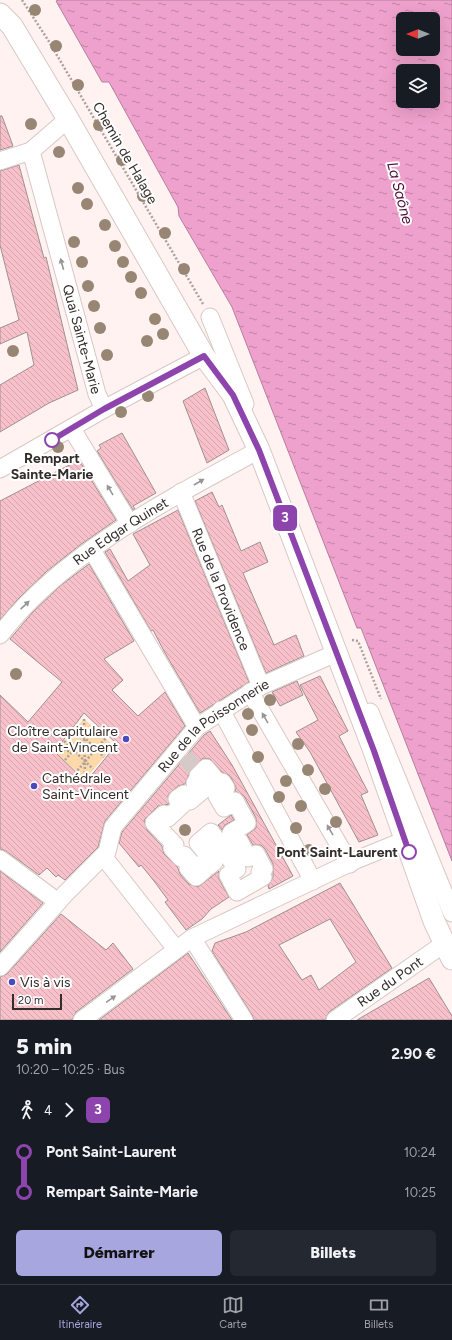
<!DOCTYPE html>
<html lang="fr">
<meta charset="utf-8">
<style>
body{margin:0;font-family:Figtree,sans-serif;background:#242831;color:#f1f3f6;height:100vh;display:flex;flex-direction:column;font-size:15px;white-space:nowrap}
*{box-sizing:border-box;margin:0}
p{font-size:13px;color:#9ea1a6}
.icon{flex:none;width:22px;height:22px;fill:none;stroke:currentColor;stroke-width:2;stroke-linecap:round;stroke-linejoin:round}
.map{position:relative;height:1020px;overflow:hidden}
.panel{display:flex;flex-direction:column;background:#171b24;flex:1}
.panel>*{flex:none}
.badge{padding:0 8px;border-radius:6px;font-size:14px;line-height:26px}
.needle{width:26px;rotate:270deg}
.tools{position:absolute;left:396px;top:12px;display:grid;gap:8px}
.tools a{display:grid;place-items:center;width:44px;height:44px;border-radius:6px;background:#171b24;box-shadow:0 4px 16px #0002;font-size:20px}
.scale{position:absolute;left:12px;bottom:10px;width:50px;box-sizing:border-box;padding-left:4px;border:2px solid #322c2b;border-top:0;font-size:11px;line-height:14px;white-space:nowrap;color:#322c2b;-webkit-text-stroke:3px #fff;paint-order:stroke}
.map>.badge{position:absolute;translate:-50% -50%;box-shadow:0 0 0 2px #fff}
.legs{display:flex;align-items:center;gap:6px;height:44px;padding:0 16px;font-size:13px}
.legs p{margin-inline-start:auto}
.overview{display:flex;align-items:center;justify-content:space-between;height:68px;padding:0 16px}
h1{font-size:22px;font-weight:800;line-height:30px}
.action{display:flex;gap:8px;margin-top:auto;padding:8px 16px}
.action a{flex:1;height:46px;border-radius:6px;background:#a7a6de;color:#111;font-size:16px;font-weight:800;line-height:46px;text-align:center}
.action a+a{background:#242831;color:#f1f3f6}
ul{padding:0 16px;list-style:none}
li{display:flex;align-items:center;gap:14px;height:40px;font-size:15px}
li i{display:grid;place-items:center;width:6px;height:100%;margin:0 5px;background:currentColor}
li i::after{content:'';width:10px;height:10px;margin:-5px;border:3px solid;border-radius:50%;background:#171b24}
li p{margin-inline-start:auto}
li:first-child i{background:linear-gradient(#0000 50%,currentColor 0)}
li:last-child i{background:linear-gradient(currentColor 50%,#0000 0)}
.tab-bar{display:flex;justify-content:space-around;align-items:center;height:56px;border-top:1px solid #363941;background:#171b24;font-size:11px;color:#9ea1a6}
.tab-bar a{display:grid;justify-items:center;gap:2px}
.tab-bar .selected{color:#a7a6de}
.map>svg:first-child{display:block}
</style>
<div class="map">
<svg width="452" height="1020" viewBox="0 0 452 1020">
<defs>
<pattern id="water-ripples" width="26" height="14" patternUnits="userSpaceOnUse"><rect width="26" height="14" fill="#eea1cc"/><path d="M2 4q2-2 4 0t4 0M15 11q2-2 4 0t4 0" fill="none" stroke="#c183a6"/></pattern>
<pattern id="building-back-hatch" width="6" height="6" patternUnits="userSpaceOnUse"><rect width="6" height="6" fill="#f8c1ca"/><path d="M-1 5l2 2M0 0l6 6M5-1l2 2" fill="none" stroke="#d5a6ae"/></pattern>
</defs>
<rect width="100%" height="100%" fill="#fff2f0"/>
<path fill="#fdd9a9" d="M84 719 114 746 85 779 55 752Z"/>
<path fill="url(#water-ripples)" stroke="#b67e9c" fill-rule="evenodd" d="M59 0H452V861L361 628H357L232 307 179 216 178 207 109 82H102L56 1ZM403 19H433V49H403ZM403 71H433V101H403Z"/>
<path fill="url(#building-back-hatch)" stroke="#9e9092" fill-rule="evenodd" d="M0 116H2L13 146 0 150Z
M19 165 44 258 46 257 78 390 49 403 0 432V385L34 365 27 332 0 344V328L19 320 0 245V171Z
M205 388 229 450 207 463 183 401Z
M122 433 156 493 133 506 135 509 133 510 97 451 101 448 99 445Z
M79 460 116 520 80 545 47 571 18 599 0 620V501Z
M212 492 219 507 222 505 241 551 260 542 268 562 243 573 274 645 296 635 304 656 266 673 195 501Z
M178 510 249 682 200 713 165 653 153 630 151 631 105 552 110 549 128 581 150 565 133 534Z
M89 564 134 641 104 659 123 680 112 690 138 716 165 692 185 726 105 821 98 847 65 880 58 875 56 877 47 868 39 875 6 851 0 849V695L28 722 62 682 10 639 32 613 60 586ZM84 713 117 744 86 782 56 753 62 742Z
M320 676 348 731 339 736 368 792 361 795 378 835 359 842 310 752 296 732 318 720 300 685Z
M297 681 303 695 280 706 272 692Z
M210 731 232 765 293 876 269 889 268 886 273 877V864L265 849 261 845H253L247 835 256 828V818L244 796 235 791 236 787 230 776 222 772 210 759 203 758 191 769 185 784 178 786 168 795 169 804 158 806 144 820 147 830 162 846 164 854 178 868 180 874 189 884 198 887 219 871V879L229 897 211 909 202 919 186 930 165 902 168 900 154 881 141 865 139 867 119 843 122 832 204 735Z
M231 815 234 820 225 825 222 830 218 825Z
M0 871 43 903 0 952Z
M340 883 392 968 329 1012 325 1020H254L252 1015 212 951 215 943 246 932ZM330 919 356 962 319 990 311 975 302 980 279 945Z
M61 914 106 950 113 943 133 969 76 1012 72 1020H0V977L7 974Z
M188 953 232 1020H99Z
M429 978 452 1016V1020H357Z"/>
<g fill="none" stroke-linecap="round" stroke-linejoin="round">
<path stroke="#d6cac9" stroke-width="17" stroke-dasharray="17 8" stroke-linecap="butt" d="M185 756 199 775"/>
<defs>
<g id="minor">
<path id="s1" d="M31 151 97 394 104 409"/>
<path d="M0 161 31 151 68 119"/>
<path d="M210 317 245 404"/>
<path d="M72 429 130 524"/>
<path d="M0 469 104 409 204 356"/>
<path id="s2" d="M181 492 261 686"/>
<path d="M92 550 197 727"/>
<path id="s3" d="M0 635C61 554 171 498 259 450"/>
<path d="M250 692 350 864"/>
<path d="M221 710 313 881"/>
<path d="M370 712 452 913"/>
<path d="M206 768 215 779 209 785 211 788 222 782 226 788 217 796 224 808 235 801 247 823 231 833 236 842V844L240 842 248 858 256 854 264 869 260 872 263 877 237 892 228 875 237 869 211 832 198 843 214 862 209 866 205 862 200 865 204 870 196 877 188 868 192 864 184 855 181 858 172 848 175 845 154 823 164 814 168 818 182 805 177 799 184 794 190 801 202 791 195 783 197 781 198 776Z"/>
<path d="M103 856 176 949"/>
<path d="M0 859 58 902"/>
<path d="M192 938 244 1020"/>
<path id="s4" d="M0 967 65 894 107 852 113 827 197 727 261 686 336 653"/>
<path d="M82 1020 192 938 356 860 405 840"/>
<path id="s5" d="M335 1020 445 943"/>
</g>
<path id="major" d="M0 14 12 26 68 119 204 356 233 395 259 450 374 751 434 921 452 959"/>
</defs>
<use href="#minor" stroke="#d7c8c5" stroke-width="19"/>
<use href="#major" stroke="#d7c8c5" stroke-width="23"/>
<path stroke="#aba1a0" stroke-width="2.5" stroke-dasharray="2 2" stroke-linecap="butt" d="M22 0 48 40 203 304
M352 640 358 641 381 699
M84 719 85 779
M75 728 96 749 77 771
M64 741 93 769
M96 749 106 738
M55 752 96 749 104 757
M65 760 93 727"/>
<use href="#minor" stroke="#fff" stroke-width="17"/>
<use href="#major" stroke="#fff" stroke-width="21"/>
</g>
<g fill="#988674">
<circle cx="35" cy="10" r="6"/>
<circle cx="56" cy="46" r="6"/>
<circle cx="78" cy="85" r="6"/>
<circle cx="31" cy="124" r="6"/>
<circle cx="99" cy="125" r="6"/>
<circle cx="59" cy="152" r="6"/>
<circle cx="122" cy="160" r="6"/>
<circle cx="78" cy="188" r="6"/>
<circle cx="143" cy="196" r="6"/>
<circle cx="87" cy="204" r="6"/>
<circle cx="105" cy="225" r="6"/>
<circle cx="165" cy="233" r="6"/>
<circle cx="74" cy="242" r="6"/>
<circle cx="115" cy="246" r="6"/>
<circle cx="82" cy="262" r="6"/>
<circle cx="123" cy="262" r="6"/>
<circle cx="184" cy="269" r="6"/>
<circle cx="131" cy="277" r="6"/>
<circle cx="88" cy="286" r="6"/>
<circle cx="141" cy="293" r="6"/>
<circle cx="94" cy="306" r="6"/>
<circle cx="155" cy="319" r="6"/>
<circle cx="100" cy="328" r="6"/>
<circle cx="163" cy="334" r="6"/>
<circle cx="147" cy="341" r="6"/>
<circle cx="13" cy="351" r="6"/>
<circle cx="107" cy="355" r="6"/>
<circle cx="148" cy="396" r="6"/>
<circle cx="121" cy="412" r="6"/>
<circle cx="58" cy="447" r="6"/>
<circle cx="16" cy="674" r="6"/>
<circle cx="270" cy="700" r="6"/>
<circle cx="248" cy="714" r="6"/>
<circle cx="252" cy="730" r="6"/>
<circle cx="298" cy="744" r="6"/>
<circle cx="258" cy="757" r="6"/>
<circle cx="308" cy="770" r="6"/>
<circle cx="286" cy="781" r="6"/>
<circle cx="325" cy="789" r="6"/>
<circle cx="279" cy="797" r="6"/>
<circle cx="301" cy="806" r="6"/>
<circle cx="336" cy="822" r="6"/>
<circle cx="296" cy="828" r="6"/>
<circle cx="185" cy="830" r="6"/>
<circle cx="309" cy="850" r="6"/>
</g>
<defs><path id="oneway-solid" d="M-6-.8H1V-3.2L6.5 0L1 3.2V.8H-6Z"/></defs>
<g fill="#989695">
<use href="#oneway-solid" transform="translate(62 264) rotate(-105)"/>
<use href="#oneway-solid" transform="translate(199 482) rotate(-30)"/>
<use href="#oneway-solid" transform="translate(110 490) rotate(-121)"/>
<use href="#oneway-solid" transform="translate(25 605) rotate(-43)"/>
<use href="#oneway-solid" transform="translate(265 718) rotate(-120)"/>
<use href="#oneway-solid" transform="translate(330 830) rotate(-120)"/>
<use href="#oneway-solid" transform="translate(111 999) rotate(-35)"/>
</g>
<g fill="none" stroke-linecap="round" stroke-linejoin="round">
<defs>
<path id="line-1" d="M52 440 104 409 204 356 233 395 259 450 374 751 409 852"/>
</defs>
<use href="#line-1" stroke="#fff" stroke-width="9"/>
<use href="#line-1" stroke="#8e44ad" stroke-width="6"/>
</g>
<g fill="#fff" stroke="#8e44ad" stroke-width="2">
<circle cx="52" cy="440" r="7"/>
<circle cx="409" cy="852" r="7"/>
</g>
<g fill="#4c49c0" stroke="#fff" stroke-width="1.5">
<circle cx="126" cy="739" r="4"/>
<circle cx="34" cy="786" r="4"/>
<circle cx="12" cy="982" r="4"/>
</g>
<g text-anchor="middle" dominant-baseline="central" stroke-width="4" stroke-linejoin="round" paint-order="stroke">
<g font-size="14" fill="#322c2b" stroke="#fff">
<text transform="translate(125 153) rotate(60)">Chemin de Halage</text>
<text stroke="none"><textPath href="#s1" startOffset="195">Quai Sainte-Marie</textPath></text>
<text stroke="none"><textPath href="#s3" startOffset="160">Rue Edgar Quinet</textPath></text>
<text stroke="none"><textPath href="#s2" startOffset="105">Rue de la Providence</textPath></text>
<text stroke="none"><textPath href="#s4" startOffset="327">Rue de la Poissonnerie</textPath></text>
<text stroke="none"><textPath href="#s5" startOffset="67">Rue du Pont</textPath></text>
</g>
<g font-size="14" font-weight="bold" fill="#322c2b" stroke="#fff">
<text x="52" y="458">Rempart<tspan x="52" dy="16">Sainte-Marie</tspan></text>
<text x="398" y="852" text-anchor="end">Pont Saint-Laurent</text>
</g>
<g font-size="14" fill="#322c2b" stroke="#fff" text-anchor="start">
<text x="118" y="731" text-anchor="end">Cloître capitulaire<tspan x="118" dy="16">de Saint-Vincent</tspan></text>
<text x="42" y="778">Cathédrale<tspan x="42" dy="16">Saint-Vincent</tspan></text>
<text x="20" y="982">Vis à vis</text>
</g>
<g font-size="15" font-style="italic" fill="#500d3a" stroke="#fff">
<text transform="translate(400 193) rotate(75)">La Saône</text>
</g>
</g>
</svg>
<div class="tools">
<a><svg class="needle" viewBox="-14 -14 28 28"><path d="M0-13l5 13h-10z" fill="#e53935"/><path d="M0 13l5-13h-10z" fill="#9ea1a6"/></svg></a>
<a><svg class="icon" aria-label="layers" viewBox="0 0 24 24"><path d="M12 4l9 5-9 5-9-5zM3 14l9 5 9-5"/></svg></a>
</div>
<div class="scale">20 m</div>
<b class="badge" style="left:285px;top:518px;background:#8e44ad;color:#fff">3</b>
</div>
<section class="panel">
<div class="overview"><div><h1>5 min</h1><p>10:20 – 10:25 · Bus</p></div><b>2.90 €</b></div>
<div class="legs"><svg class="icon" aria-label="walk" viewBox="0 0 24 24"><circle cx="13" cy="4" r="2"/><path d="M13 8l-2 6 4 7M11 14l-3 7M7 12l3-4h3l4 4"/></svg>4<svg class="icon" aria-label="forward" viewBox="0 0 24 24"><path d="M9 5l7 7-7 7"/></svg><b class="badge" style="background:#8e44ad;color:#fff">3</b></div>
<ul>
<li><i style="color:#8e44ad"></i><b>Pont Saint-Laurent</b><p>10:24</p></li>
<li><i style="color:#8e44ad"></i><b>Rempart Sainte-Marie</b><p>10:25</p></li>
</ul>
<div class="action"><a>Démarrer</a><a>Billets</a></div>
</section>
<nav class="tab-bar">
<a class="selected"><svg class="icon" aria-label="directions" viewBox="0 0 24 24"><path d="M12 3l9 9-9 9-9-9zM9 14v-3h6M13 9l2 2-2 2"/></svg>Itinéraire</a>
<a><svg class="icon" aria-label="map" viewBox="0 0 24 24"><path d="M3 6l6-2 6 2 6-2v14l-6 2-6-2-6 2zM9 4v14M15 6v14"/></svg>Carte</a>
<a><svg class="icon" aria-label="tickets" viewBox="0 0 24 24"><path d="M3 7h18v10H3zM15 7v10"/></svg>Billets</a>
</nav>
